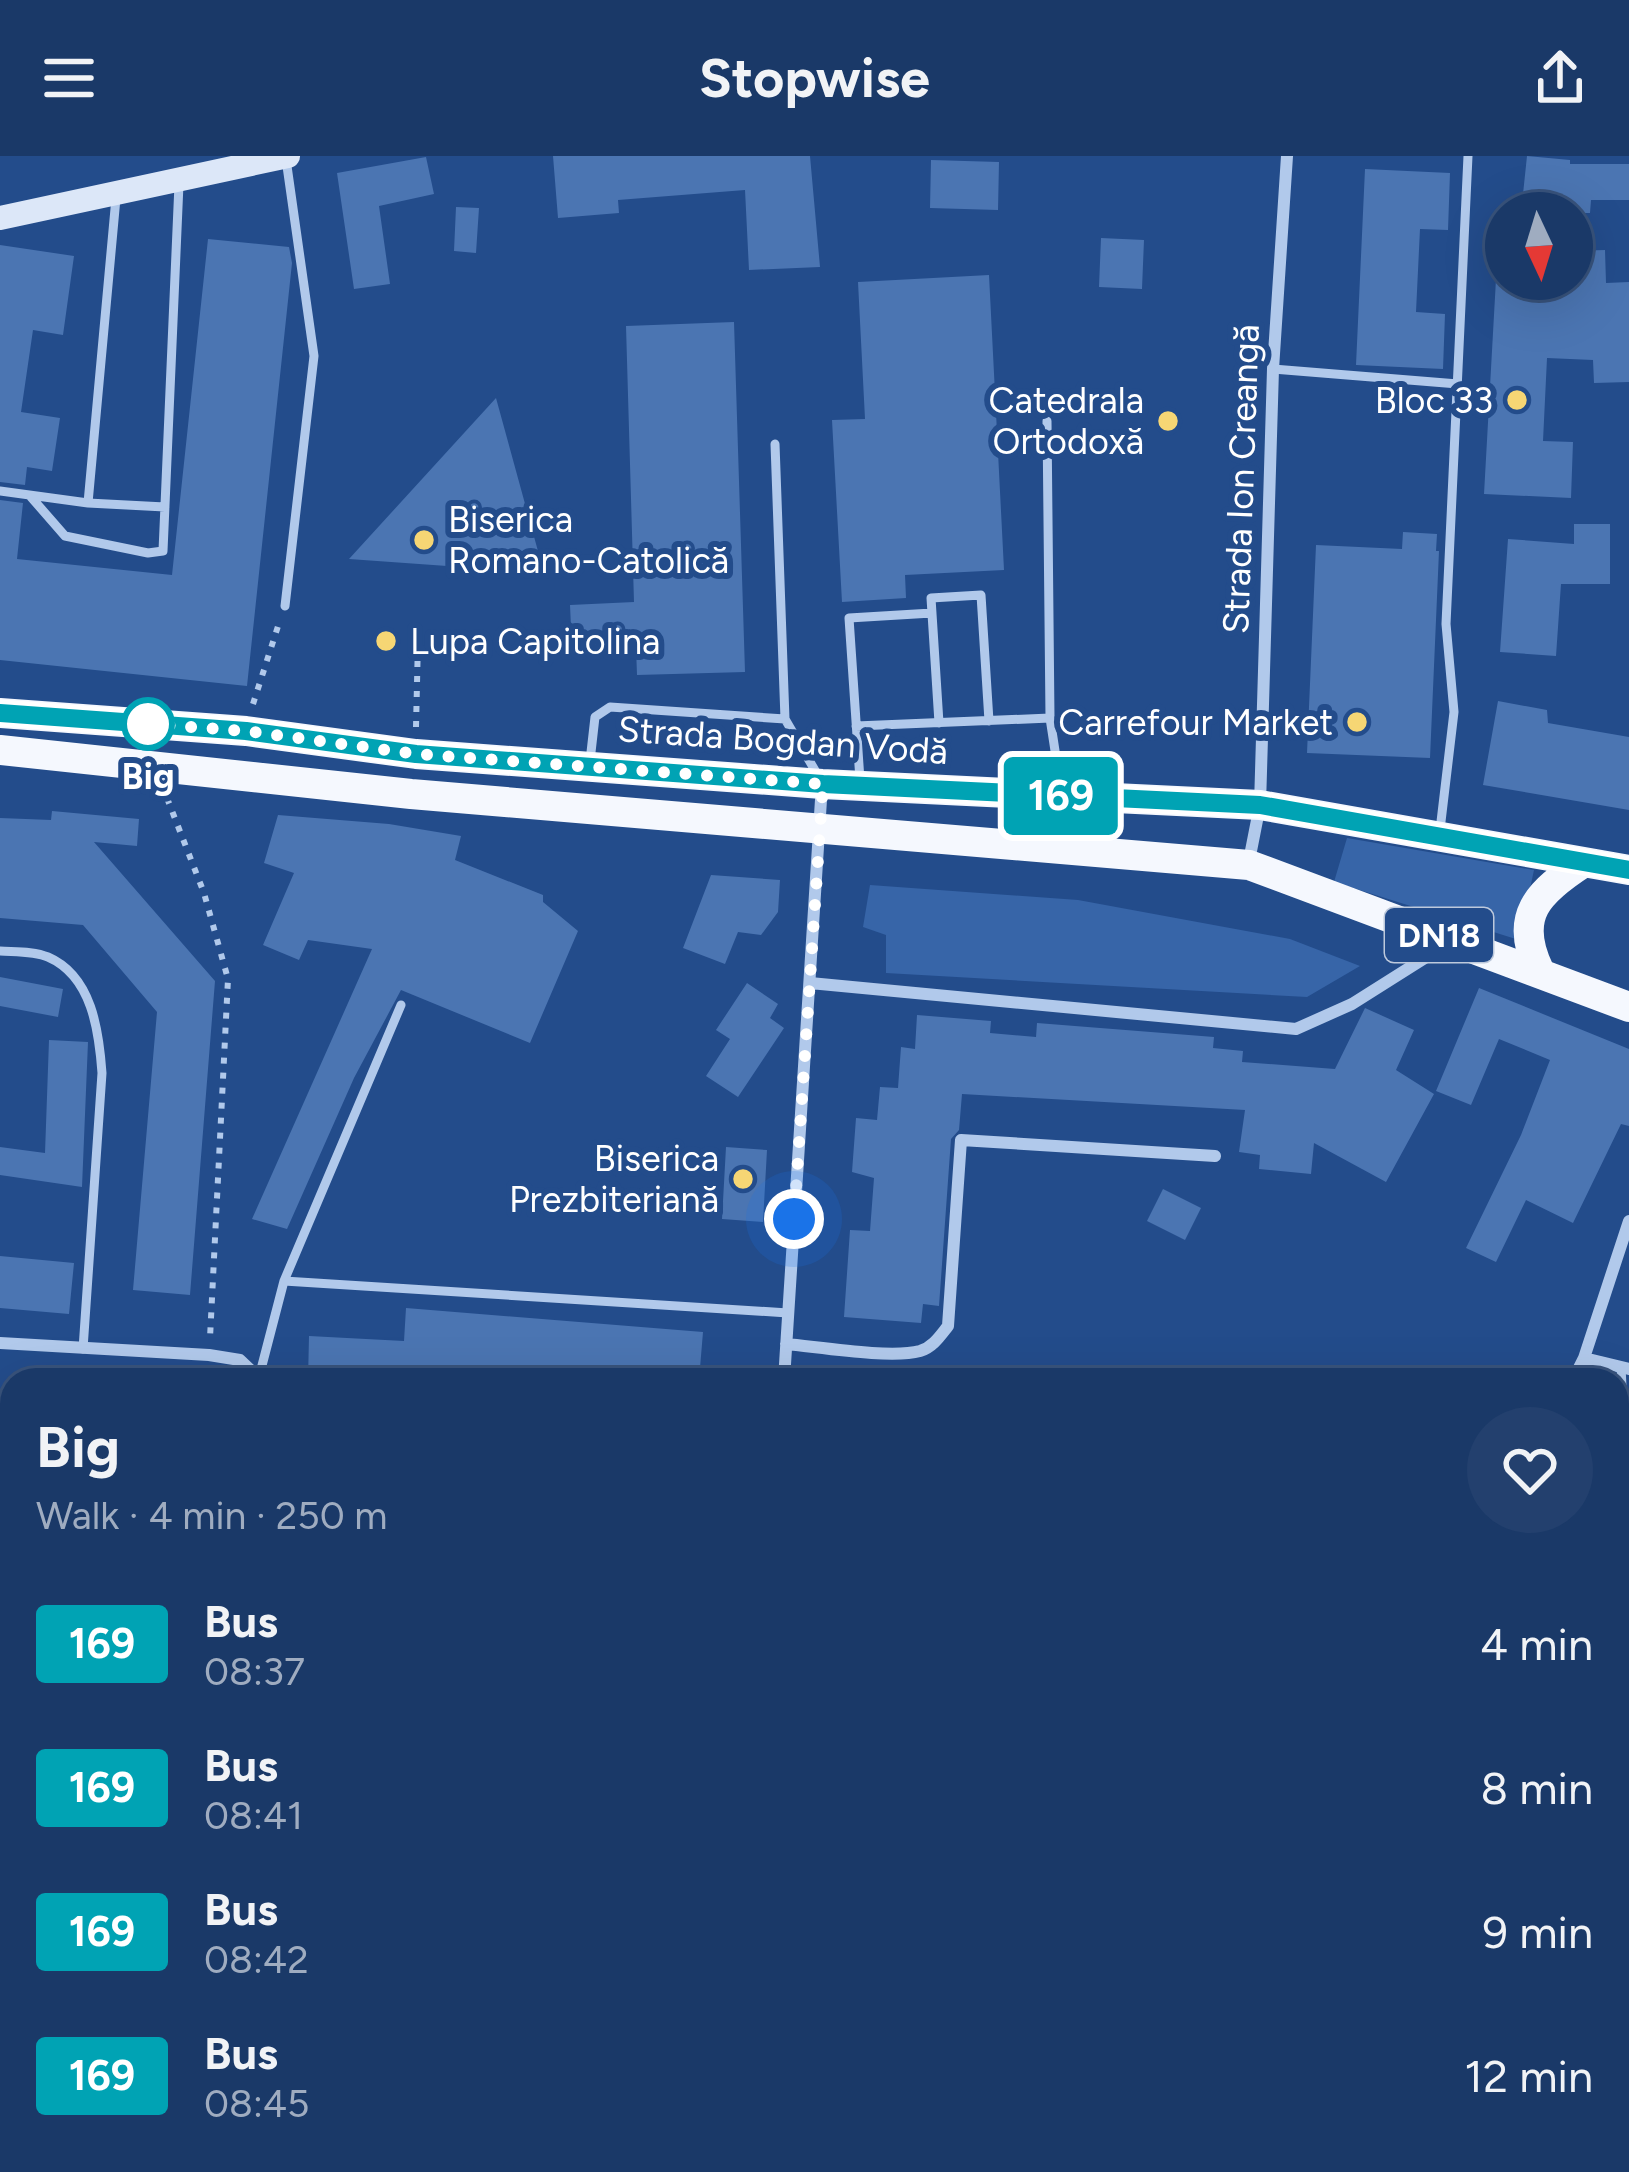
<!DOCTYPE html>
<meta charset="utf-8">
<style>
body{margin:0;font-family:Figtree,sans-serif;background:#23406e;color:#f1f3f6;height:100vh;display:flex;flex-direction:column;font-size:45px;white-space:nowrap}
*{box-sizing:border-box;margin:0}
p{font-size:39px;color:#9facc0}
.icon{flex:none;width:66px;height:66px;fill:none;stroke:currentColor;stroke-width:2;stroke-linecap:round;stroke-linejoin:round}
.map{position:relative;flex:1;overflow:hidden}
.panel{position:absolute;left:0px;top:1212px;width:1629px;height:804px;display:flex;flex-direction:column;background:#1a3968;border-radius:36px 36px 0 0;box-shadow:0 12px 48px #0002,0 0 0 3px #38537c}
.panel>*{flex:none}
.badge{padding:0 24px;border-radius:9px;font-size:42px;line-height:78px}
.needle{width:78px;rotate:176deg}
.buttons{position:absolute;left:1485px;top:36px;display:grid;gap:24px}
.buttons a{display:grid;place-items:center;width:108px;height:108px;border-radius:50%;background:#1a3968;box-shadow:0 12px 48px #0002,0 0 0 3px #38537c;font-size:60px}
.you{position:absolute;width:60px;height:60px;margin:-30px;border:9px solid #fff;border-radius:50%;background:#1a73e8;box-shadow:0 0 0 18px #1a73e833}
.map>.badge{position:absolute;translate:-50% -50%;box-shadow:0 0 0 6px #fff}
.round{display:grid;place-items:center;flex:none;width:126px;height:126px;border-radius:63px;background:#23406e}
.overview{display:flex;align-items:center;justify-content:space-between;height:204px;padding:0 36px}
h1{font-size:57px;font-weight:700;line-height:90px}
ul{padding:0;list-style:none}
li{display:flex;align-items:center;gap:36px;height:144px;padding:0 36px}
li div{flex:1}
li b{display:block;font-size:45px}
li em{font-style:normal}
li .badge{min-width:132px;font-weight:700;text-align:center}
header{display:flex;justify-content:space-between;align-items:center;height:156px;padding:0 36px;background:#1a3968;font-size:54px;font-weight:700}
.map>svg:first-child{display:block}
</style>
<header><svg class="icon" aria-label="menu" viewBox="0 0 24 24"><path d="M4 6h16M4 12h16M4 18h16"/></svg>Stopwise<svg class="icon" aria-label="share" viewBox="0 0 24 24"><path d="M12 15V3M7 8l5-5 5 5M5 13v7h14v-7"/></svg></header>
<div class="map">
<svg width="1629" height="2016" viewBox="0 0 1629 2016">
<rect width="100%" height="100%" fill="#234c8b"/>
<path fill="#3765a8" d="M1347 682 1534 714 1519 784 1334 726Z
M870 729 1078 744 1290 783 1360 810 1307 841 886 817V779L863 771Z"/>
<path fill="#4b75b2" d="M553 0H810L820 111 749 114 745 34 618 44 619 57 558 62Z
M1527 0 1570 4V8H1629V44H1591L1590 57H1521Z
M426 1 434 38 379 50 390 128 354 133 337 17Z
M931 4 999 6 998 54 930 52Z
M1365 13 1450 17 1448 74 1420 73 1416 156 1445 158 1443 213 1356 209Z
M456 51 479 52 476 97 454 95Z
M1101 82 1144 84 1142 133 1099 131Z
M208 83 289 91 292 107 247 530 0 504V344L23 347 17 403 172 419Z
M0 89 74 100 63 179 33 174 21 256 60 262 52 315 27 311 25 329 0 326Z
M1605 94 1606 127 1629 126V226L1594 227 1593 204 1547 202 1543 285 1573 286 1571 342 1484 338 1496 123H1572V95Z
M989 119 1004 414 905 419 906 442 842 446 832 264 865 263 858 126Z
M734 166 745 516 637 519 636 491 572 494 570 449 634 446 626 170Z
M496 242 544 417 349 403Z
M1574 368H1610V428H1561L1556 500 1500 496 1508 383 1574 388Z
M1403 376 1437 378 1436 395H1439L1430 602 1307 597 1316 389 1402 393Z
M1498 545 1547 554 1548 567 1629 581V654L1483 629Z
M52 655 139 663 137 690 94 686 215 825 190 1139 133 1134 157 856 83 769 0 762V662L51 664Z
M278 659 389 668 461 680 455 704 543 739V746L578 775 530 887 401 834 354 922 287 1073 252 1063 372 793 308 784 299 804 263 789 294 717 264 707Z
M711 719 780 724 778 756 761 779 738 776 725 808 683 792Z
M0 821 63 833 58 861 0 850Z
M747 827 778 848 770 862 784 872 738 941 706 920 730 883 716 874Z
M1479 832 1629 893V970L1621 968 1573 1067 1526 1044 1496 1106 1466 1092 1521 979 1550 904 1499 883 1471 949 1436 935Z
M1365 852 1414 874 1396 914 1434 938 1386 1026 1314 987 1311 1018 1259 1013 1260 999 1239 996 1245 954 962 938 959 974 951 983 939 1150 923 1148 921 1167 844 1161 850 1074 870 1075 874 1022 852 1016 856 962 877 964 880 931 898 932 901 891 915 893 917 859 991 865 990 877 1036 881 1037 867 1214 881 1213 892 1243 895 1242 906 1335 913Z
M49 884 88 886 82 1031 0 1019V991L45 997Z
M726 991 767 994 763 1066 722 1063Z
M1163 1033 1201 1052 1185 1084 1147 1065Z
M0 1100 74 1107 69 1158 0 1152Z
M406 1152 703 1176 699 1224H549L368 1209 367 1224H308L309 1180 404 1185Z"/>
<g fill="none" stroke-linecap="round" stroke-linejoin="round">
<path stroke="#b1c9eb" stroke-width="6" stroke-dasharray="6 9" stroke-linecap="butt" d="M253 548 280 464
M416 571 418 484
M167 642 204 737 228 823 210 1182"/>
<path stroke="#b1c9eb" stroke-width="9" d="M1273 213 1458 228
M1047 265 1050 562 1061 634
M775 288 785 563
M0 335 88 347 116 42
M31 341 65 380 148 397 163 395 179 28
M88 347 165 351
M285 450 314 200 286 3
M939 567 931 442 981 439 989 565
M856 570 1050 562
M590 605 595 561 610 551 785 563 820 623
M860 624 849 462 932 457
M1440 674 1454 556 1446 468 1468 0
M0 795C15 796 34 795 48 801 92 820 99 875 102 917L83 1193
M284 1125 401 849
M259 1221 284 1125 788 1157
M0 1442 12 1443
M1621 1546 1617 1479 1629 1366 1621 1211"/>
<path stroke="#b1c9eb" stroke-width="12" d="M1249 705 1260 649 1273 213 1287 0
M810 827 1296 873 1352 848 1447 788
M0 1187 209 1199 240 1204 261 1224
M786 1188C819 1191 891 1203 920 1195 933 1191 940 1180 948 1170L961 984 1215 1000
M1584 1202 1629 1213
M784 1224 822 628
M1573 1224 1584 1202 1629 1065
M1617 1546 1629 1547
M0 1646H12
M243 2016V2004
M717 2016 718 2004
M1149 2016 1151 2004"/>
<path stroke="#dce7f8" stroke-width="24" d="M0 62 288 0"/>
<path stroke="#f5f8fe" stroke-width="30" d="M0 557 246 575 416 598 822 628 1260 649 1629 714
M0 594 411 638 1249 709 1629 851
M1539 814C1513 760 1538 736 1583 707"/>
</g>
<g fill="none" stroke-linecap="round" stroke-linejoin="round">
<defs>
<path id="line" d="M0 557 246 575 416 598 823 628 1260 649 1629 714"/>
</defs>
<use href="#line" stroke="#fff" stroke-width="27"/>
<use href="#line" stroke="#00a3b4" stroke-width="18"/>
<path stroke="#fff" stroke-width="12" stroke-dasharray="0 21.6" d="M148 568 246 575 416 598 823 628 794 1063"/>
</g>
<g fill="#f6d674" stroke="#234c8b" stroke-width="4.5">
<circle cx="1517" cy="244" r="12"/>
<circle cx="1168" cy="265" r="12"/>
<circle cx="424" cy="384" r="12"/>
<circle cx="386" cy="485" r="12"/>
<circle cx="1357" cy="566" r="12"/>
<circle cx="743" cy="1023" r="12"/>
</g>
<circle fill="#fff" stroke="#00a3b4" stroke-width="6" cx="148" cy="568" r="24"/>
<g text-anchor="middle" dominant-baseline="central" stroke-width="12" stroke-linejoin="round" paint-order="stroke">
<rect fill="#234c8b" stroke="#bdc9dc" stroke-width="3" x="1385" y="752" width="108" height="54" rx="9"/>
<g font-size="33" font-weight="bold" fill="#fff">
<text x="1439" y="779">DN18</text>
</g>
<g font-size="36" fill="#fff" stroke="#234c8b" text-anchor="end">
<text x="1144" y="244">Catedrala<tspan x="1144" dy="41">Ortodoxă</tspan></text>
<text x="1493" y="244">Bloc 33</text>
<text x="448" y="363" text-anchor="start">Biserica<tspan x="448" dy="41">Romano-Catolică</tspan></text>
<text x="410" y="485" text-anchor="start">Lupa Capitolina</text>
<text x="1333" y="566">Carrefour Market</text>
<text x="719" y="1002">Biserica<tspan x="719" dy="41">Prezbiteriană</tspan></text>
</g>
<g font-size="36" fill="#fff" stroke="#234c8b">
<text transform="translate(1241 323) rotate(-88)">Strada Ion Creangă</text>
<text transform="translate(783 584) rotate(4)">Strada Bogdan Vodă</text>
</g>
<g font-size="36" font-weight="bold" fill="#fff" stroke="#234c8b">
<text x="148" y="620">Big</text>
</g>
</g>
</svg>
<div class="buttons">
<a><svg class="needle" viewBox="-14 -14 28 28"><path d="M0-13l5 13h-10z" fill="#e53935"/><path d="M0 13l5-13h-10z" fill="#9facc0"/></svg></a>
</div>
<div class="you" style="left:794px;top:1063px"></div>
<b class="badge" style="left:1061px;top:640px;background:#00a3b4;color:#fff">169</b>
<section class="panel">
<div class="overview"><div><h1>Big</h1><p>Walk · 4 min · 250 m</p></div><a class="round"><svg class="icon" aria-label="heart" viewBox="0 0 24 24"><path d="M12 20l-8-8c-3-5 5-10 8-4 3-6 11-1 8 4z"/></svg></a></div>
<ul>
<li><span class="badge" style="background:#00a3b4;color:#fff">169</span><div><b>Bus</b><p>08:37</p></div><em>4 min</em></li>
<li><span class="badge" style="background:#00a3b4;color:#fff">169</span><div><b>Bus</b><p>08:41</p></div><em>8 min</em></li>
<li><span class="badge" style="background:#00a3b4;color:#fff">169</span><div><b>Bus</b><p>08:42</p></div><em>9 min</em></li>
<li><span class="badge" style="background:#00a3b4;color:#fff">169</span><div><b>Bus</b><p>08:45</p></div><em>12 min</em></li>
</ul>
</section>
</div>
